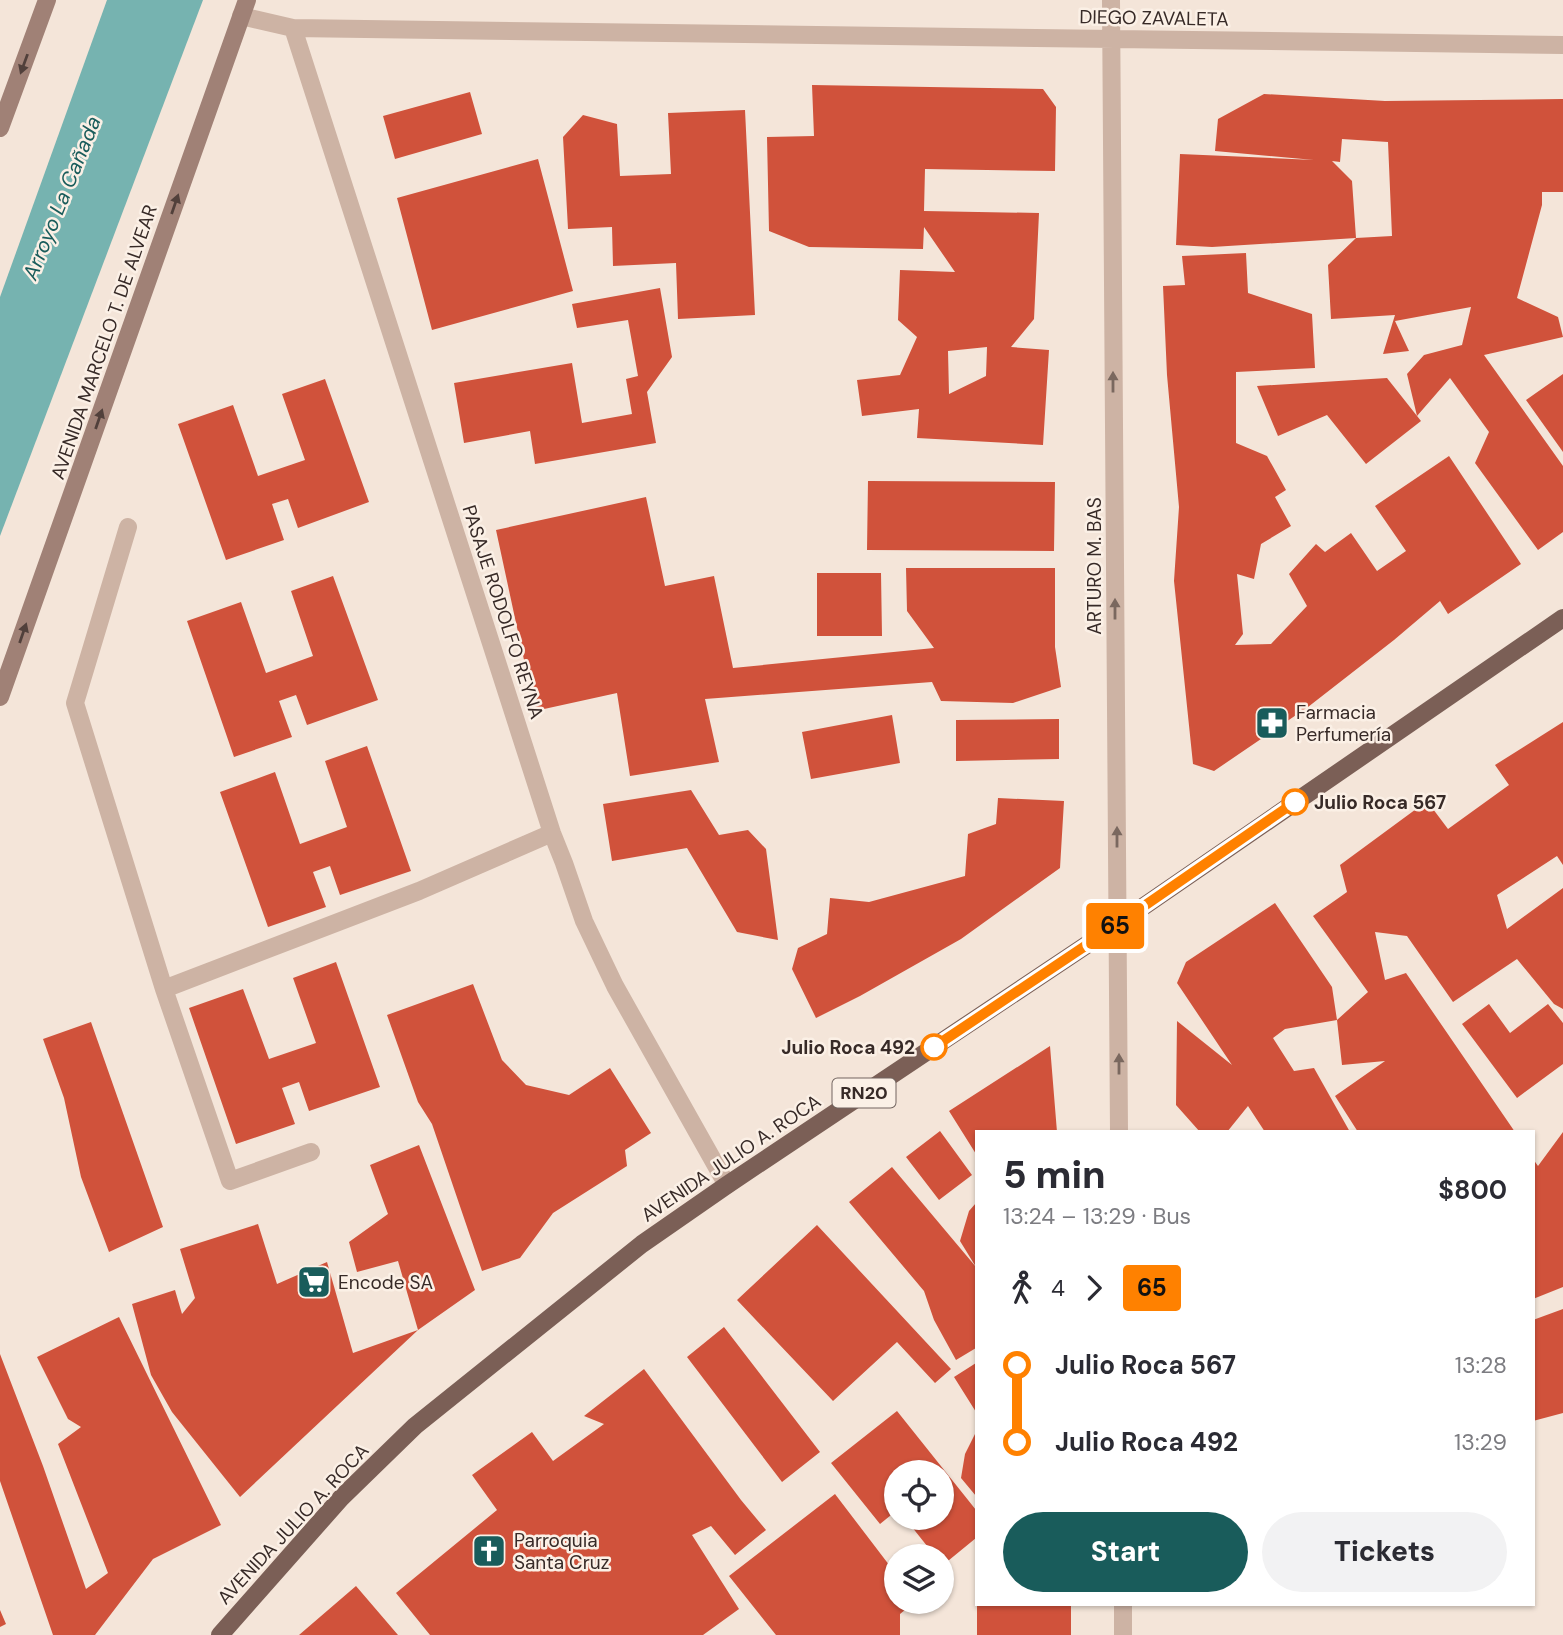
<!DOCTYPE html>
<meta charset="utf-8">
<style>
body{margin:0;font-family:"DM Sans",sans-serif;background:#f2f2f3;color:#2b2b33;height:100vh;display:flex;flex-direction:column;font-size:26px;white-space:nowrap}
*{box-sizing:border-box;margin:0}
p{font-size:23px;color:#7c7c81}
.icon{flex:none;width:38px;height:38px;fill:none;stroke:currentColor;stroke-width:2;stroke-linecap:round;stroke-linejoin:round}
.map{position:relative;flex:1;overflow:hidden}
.details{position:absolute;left:975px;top:1130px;width:560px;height:476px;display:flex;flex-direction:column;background:#fff;border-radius:0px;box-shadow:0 2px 5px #0004}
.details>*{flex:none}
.badge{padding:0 14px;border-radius:5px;font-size:24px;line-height:46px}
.fabs{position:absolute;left:884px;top:1460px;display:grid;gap:14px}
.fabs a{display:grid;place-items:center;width:70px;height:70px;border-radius:50%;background:#fff;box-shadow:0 2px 5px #0004;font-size:35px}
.map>.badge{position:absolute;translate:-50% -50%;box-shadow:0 0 0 4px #fff}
.legs{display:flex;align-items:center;gap:10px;height:77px;padding:0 28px;font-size:23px}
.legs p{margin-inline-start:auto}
.overview{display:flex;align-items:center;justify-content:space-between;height:119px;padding:0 28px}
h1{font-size:38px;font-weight:800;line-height:52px}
.cta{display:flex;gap:14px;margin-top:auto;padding:14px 28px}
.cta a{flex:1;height:80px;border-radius:42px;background:#195c5b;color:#fff;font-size:28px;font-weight:800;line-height:80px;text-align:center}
.cta a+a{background:#f2f2f3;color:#2b2b33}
ul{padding:0 28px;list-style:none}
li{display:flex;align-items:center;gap:24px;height:77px;font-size:26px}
li i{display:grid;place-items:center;width:10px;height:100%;margin:0 9px;background:currentColor}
li i::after{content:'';width:18px;height:18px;margin:-9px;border:5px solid;border-radius:50%;background:#fff}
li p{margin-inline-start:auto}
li:first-child i{background:linear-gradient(#0000 50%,currentColor 0)}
li:last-child i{background:linear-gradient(currentColor 50%,#0000 0)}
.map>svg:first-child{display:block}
</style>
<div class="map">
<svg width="1563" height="1635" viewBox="0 0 1563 1635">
<rect width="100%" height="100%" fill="#f4e5d9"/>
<path fill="#76b3b0" d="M107 0H203L0 536V297Z"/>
<path fill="#d0523b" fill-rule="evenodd" d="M812 85 1043 89 1056 107 1055 171 925 169 924 211 1039 213 1034 319 1011 347 1049 350 1043 445 917 438 919 409 862 416 857 380 900 375 917 337 898 320 900 270 955 272 924 227 923 249 809 247 769 231 767 137 814 136ZM987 347 986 376 949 394 948 351Z
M470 92 482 134 395 159 383 116Z
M1264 94 1385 101 1563 99V192H1542V205L1517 298 1558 317 1563 337 1484 355 1563 466V532L1538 550 1475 463 1489 432 1450 378 1417 416 1407 374 1424 355 1462 345 1471 307 1395 321 1409 351 1383 354 1395 315 1331 319 1328 265 1356 238 1392 236 1388 142 1342 139 1340 162 1332 161 1352 181 1356 238 1212 247 1176 245 1180 154 1314 160 1215 151 1218 119Z
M745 110 755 315 678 319 676 263 613 266 612 227 568 229 563 137 583 115 617 124 620 176 671 174 668 113Z
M538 159 573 291 432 330 397 198Z
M1246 253 1248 293 1312 314 1315 368 1236 372V443L1267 456 1286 490 1275 497 1291 526 1261 544 1254 579 1237 574 1243 634 1235 645 1271 644 1307 606 1289 574 1316 544 1325 552 1351 533 1377 571 1406 551 1375 506 1449 456 1521 564 1448 614 1440 601 1394 640 1308 707 1214 771 1193 764 1174 581 1179 507 1167 375 1163 286 1185 285 1182 256Z
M660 288 672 357 647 392 656 443 535 464 530 431 464 443 454 383 572 363 582 423 632 414 626 379 638 376 628 320 577 328 572 304Z
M1563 374V452L1526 400Z
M1387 378 1421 421 1366 464 1327 415 1278 436 1257 386Z
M325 379 369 502 298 528 288 499 272 504 284 540 226 560 178 424 233 405 258 476 305 460 282 394Z
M868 481 1055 482 1054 551 867 550Z
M646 497 665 586 714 576 733 668 934 648 907 611 906 568H1055V647L1061 687 1013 703 941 701 932 682 705 699 719 762 630 776 617 693 535 711 496 530Z
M817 573H881L882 636H817Z
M333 576 378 700 307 725 296 695 279 701 292 737 234 757 187 621 241 602 266 673 313 656 291 591Z
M892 715 900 763 811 779 802 732Z
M1059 719V759L956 761V720Z
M1563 722V865L1557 856 1497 895 1507 929 1563 888V1009L1554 1004 1517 959 1453 1002 1407 936 1375 932 1385 980 1406 973 1515 1132H1358L1335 1096 1385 1061 1342 1065 1337 1020 1368 992 1313 916 1347 892 1340 865 1427 801 1448 829 1509 785 1495 765Z
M367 746 411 871 340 895 330 866 313 872 326 907 268 927 220 792 275 772 300 844 347 827 325 761Z
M691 790 719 835 748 830 766 849 778 940 737 932 687 848 612 861 603 804Z
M998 798 1064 801 1060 868 961 939 860 996 816 1018 792 969 798 948 827 934 830 898 869 902 965 876 968 834 996 824Z
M1275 903 1332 987 1337 1020 1285 1029 1273 1038 1294 1071 1314 1068 1350 1132H1265L1248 1106 1227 1132H1200L1176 1105 1177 1021 1232 1065 1177 983 1186 962Z
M336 962 380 1087 309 1111 299 1082 282 1088 295 1124 236 1144 189 1008 243 989 269 1059 316 1043 293 978Z
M473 984 502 1060 526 1085 569 1095 610 1068 651 1133 625 1150 627 1166 553 1213 520 1258 482 1271 432 1124 418 1102 387 1015Z
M1489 1004 1510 1033 1548 1004 1563 1023V1064L1517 1098 1462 1024Z
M91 1022 163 1227 109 1252 81 1177 64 1098 43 1039Z
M1050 1046 1057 1132H976V1154L949 1111Z
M940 1131 972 1175 939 1200 906 1157Z
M1563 1132V1287L1533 1299V1159L1538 1166Z
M419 1145 475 1290 418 1330 240 1497 172 1412 151 1375 132 1304 175 1290 182 1314 195 1298 180 1249 258 1224 277 1284 327 1262 353 1353 418 1330 398 1261 357 1272 349 1242 388 1214 370 1165Z
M892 1167 976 1267V1348L956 1360 934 1320 924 1291 849 1202Z
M976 1203V1267L960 1241 969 1211Z
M817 1225 951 1369 935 1383 897 1342 833 1401 737 1300Z
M1563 1309V1413L1533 1421V1320Z
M119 1317 221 1525 153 1559 95 1635H53L0 1481V1354L43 1466 86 1589 108 1573 58 1444 81 1427 68 1419 37 1357Z
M724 1327 820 1452 782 1482 687 1357Z
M976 1363V1412L954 1377Z
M644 1369 741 1500 766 1530 735 1555 711 1526 692 1535 739 1609 703 1635H430L396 1593 497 1510 472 1475 532 1432 553 1461 604 1424 584 1416Z
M897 1411 976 1510V1538L943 1565 942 1556H935L904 1517H942V1472H896V1511L880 1524 831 1463Z
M976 1432V1496L961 1478 965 1454Z
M835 1494 896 1574V1601H916L900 1614V1635H776L729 1576Z
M356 1586 398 1635H299Z
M977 1605H1071V1635H977Z
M0 1610 6 1624 0 1627Z"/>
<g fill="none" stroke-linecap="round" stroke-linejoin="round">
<path stroke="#cdb3a4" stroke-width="18" d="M1111 0 1119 1132
M241 16 293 28 1563 45
M293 28 552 833 564 863 584 921 615 986 727 1185
M128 527 75 703 164 989 230 1181 311 1152
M164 989 419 891 552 833
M1123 1605V1635"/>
<path stroke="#a08176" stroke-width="18" d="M0 128 47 0
M0 697 247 0"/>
<path stroke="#7b5f56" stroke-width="18" d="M220 1635 341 1498 415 1426 642 1244 727 1185 1118 924 1563 618"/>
</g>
<defs><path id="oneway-solid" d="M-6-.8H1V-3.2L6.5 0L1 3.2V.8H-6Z" transform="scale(1.75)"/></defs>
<g fill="#51403b">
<use href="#oneway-solid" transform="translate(24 64) rotate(110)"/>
<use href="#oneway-solid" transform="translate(175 204) rotate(-71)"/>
<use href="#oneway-solid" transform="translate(99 419) rotate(-71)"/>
<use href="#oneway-solid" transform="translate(23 633) rotate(-71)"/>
</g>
<g fill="#7a685f">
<use href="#oneway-solid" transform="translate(1113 382) rotate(-90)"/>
<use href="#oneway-solid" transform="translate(1115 609) rotate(-90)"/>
<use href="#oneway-solid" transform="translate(1117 837) rotate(-90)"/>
<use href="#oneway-solid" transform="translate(1119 1064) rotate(-90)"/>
</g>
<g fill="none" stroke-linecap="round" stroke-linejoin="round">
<defs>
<path id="line-1" d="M934 1047 1118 924 1295 802"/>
</defs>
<use href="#line-1" stroke="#fff" stroke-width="16"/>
<use href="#line-1" stroke="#ff8100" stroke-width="10"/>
</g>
<defs>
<symbol id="pharmacy-square" viewBox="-11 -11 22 22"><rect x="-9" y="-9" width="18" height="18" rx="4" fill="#195c5b" stroke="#fbf0e6"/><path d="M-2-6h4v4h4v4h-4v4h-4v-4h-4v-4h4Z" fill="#fff"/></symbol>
<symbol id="supermarket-square" viewBox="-11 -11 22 22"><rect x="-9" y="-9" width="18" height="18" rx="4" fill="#195c5b" stroke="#fbf0e6"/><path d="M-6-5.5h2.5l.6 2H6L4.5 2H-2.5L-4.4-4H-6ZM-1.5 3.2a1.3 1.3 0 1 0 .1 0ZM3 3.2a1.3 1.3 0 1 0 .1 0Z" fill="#fff"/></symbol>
<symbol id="church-square" viewBox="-11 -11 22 22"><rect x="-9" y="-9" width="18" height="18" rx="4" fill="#195c5b" stroke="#fbf0e6"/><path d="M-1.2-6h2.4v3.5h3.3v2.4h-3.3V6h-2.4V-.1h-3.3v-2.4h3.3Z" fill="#fff"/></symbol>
</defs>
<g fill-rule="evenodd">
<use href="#pharmacy-square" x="1253" y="704" width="38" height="38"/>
<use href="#supermarket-square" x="295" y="1263" width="38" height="38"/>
<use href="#church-square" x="470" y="1532" width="38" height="38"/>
</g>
<g fill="#fff" stroke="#ff8100" stroke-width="3.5">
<circle cx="1295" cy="802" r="12"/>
<circle cx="934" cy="1047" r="12"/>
</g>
<g text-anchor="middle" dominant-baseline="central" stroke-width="5" stroke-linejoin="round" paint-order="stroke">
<rect fill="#fbf0e6" stroke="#726560" stroke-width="2" x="832.5" y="1078.5" width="63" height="29" rx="5"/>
<g font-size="18" font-weight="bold" fill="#372a27">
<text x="864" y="1093">RN20</text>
</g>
<g font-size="19" fill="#372a27" stroke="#fbf0e6">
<text transform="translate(1154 18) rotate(1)">DIEGO ZAVALETA</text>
<text transform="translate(104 342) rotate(-71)">AVENIDA MARCELO T. DE ALVEAR</text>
<text transform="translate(1094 566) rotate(-90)">ARTURO M. BAS</text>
<text transform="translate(503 612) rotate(72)">PASAJE RODOLFO REYNA</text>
<text transform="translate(731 1158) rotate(-34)">AVENIDA JULIO A. ROCA</text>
<text transform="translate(293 1524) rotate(-47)">AVENIDA JULIO A. ROCA</text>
</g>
<g font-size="19" fill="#372a27" stroke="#fbf0e6" text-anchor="start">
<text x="1296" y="712">Farmacia<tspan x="1296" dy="22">Perfumería</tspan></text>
<text x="338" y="1282">Encode SA</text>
<text x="514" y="1540">Parroquia<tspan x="514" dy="22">Santa Cruz</tspan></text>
</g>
<g font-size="19" font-weight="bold" fill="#372a27" stroke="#fbf0e6" text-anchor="start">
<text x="1314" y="802">Julio Roca 567</text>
<text x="915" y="1047" text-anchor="end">Julio Roca 492</text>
</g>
<g font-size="21" font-style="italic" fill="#195c5b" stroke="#fbf0e6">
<text transform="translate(62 198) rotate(-68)">Arroyo La Cañada</text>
</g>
</g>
</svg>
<div class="fabs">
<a><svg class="icon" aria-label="locate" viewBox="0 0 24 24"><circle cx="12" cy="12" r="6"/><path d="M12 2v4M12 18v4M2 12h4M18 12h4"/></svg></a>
<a><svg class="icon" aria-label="layers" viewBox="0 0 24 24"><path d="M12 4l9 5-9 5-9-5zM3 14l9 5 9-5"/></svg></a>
</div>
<b class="badge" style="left:1115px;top:926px;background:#ff8100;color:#111">65</b>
<section class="details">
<div class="overview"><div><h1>5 min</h1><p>13:24 – 13:29 · Bus</p></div><b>$800</b></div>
<div class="legs"><svg class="icon" aria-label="walk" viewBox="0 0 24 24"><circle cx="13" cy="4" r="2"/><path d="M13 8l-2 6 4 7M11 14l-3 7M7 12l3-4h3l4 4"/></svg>4<svg class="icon" aria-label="forward" viewBox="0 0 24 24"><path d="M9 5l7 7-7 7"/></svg><b class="badge" style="background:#ff8100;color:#111">65</b></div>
<ul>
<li><i style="color:#ff8100"></i><b>Julio Roca 567</b><p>13:28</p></li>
<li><i style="color:#ff8100"></i><b>Julio Roca 492</b><p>13:29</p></li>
</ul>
<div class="cta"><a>Start</a><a>Tickets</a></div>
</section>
</div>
